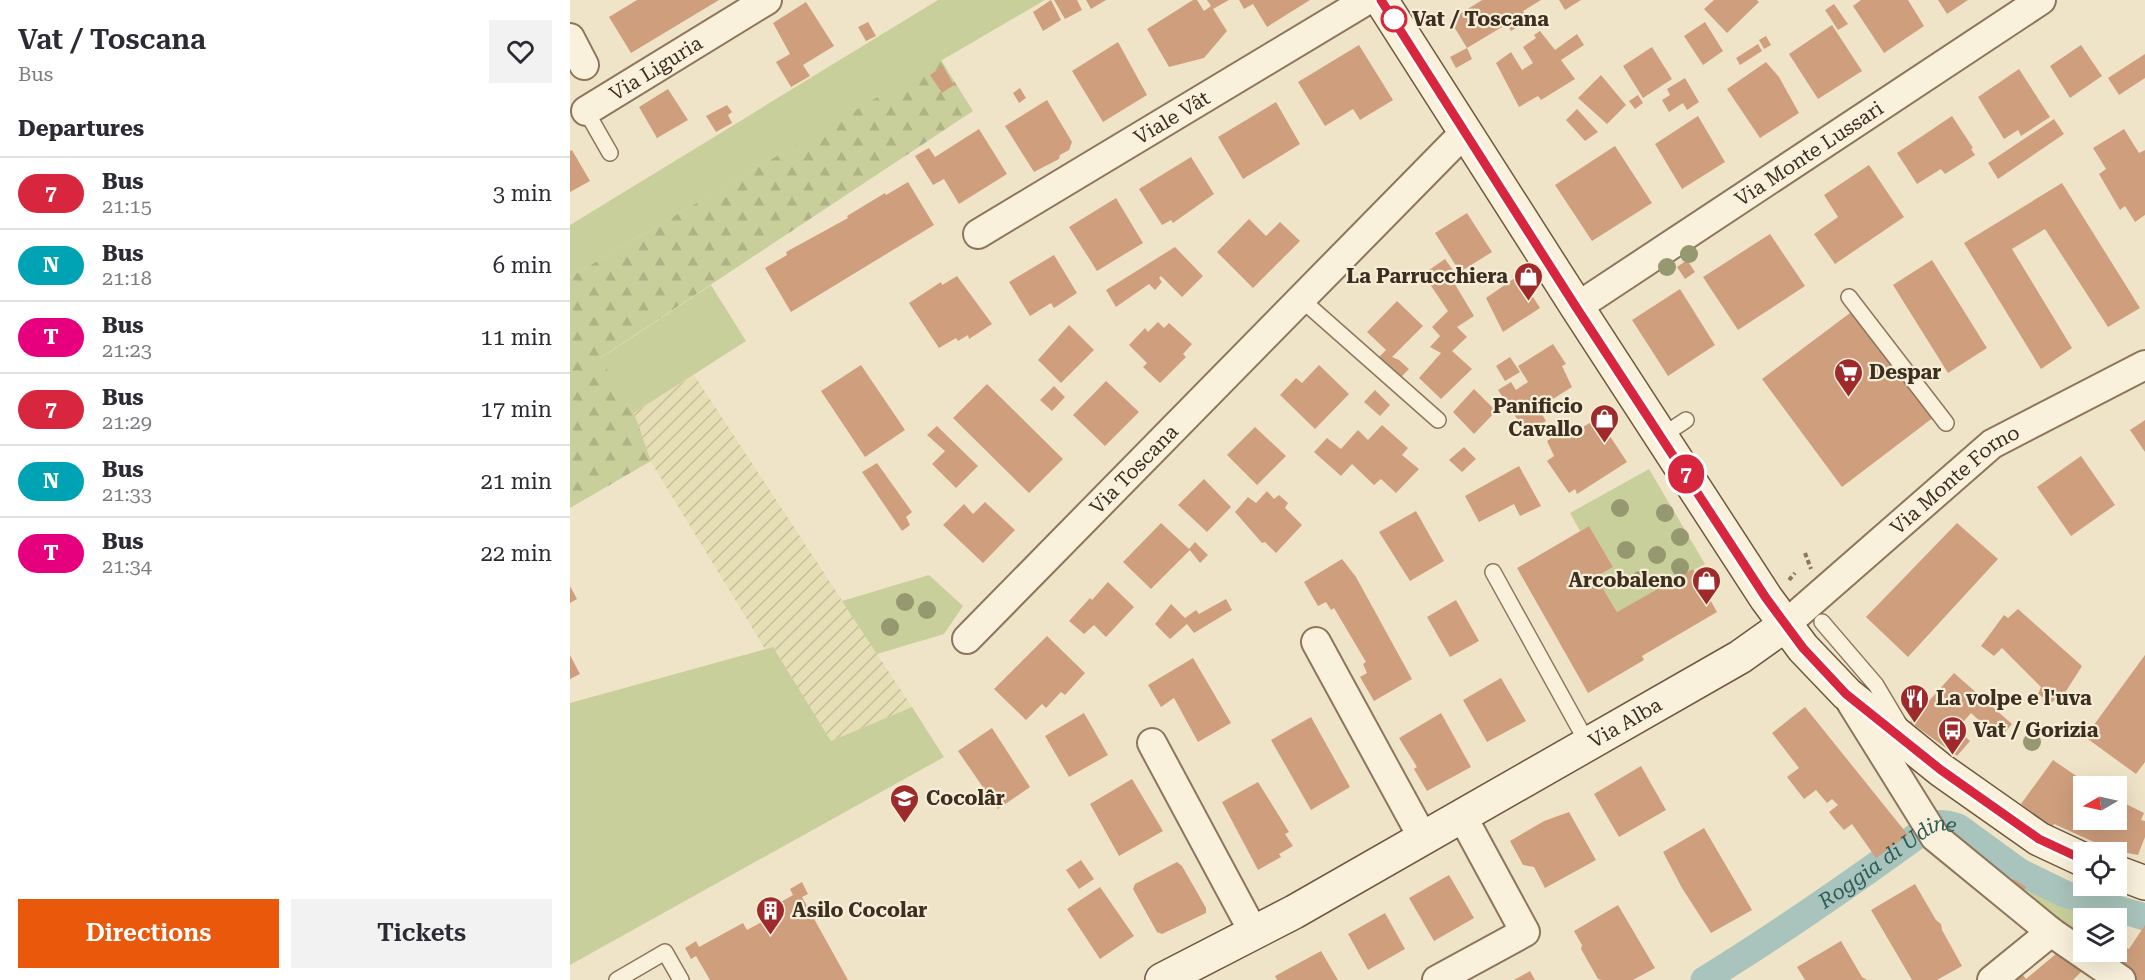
<!DOCTYPE html>
<meta charset="utf-8">
<style>
body{margin:0;font-family:"Roboto Serif",serif;background:#f2f2f3;color:#2b2b33;height:100vh;display:flex;flex-direction:column;font-size:22px;white-space:nowrap}
*{box-sizing:border-box;margin:0}
p{font-size:20px;color:#7c7c81}
.icon{flex:none;width:33px;height:33px;fill:none;stroke:currentColor;stroke-width:2;stroke-linecap:round;stroke-linejoin:round}
.map{position:relative;flex:1;overflow:hidden}
.panel{display:flex;flex-direction:column;background:#fff;width:570px}
.panel>*{flex:none}
.badge{padding:0 12px;border-radius:20px;font-size:21px;line-height:39px}
.needle{width:39px;rotate:261deg}
.controls{position:absolute;left:1503px;top:776px;display:grid;gap:12px}
.controls a{display:grid;place-items:center;width:54px;height:54px;border-radius:0px;background:#fff;box-shadow:0 6px 24px #0002;font-size:30px}
.map>.badge{position:absolute;translate:-50% -50%;box-shadow:0 0 0 3px #fff}
h2{padding:0 18px;font-size:22px;line-height:54px}
.round{display:grid;place-items:center;flex:none;width:63px;height:63px;border-radius:0px;background:#f2f2f3}
.headline{display:flex;align-items:center;justify-content:space-between;height:102px;padding:0 18px}
h1{font-size:28px;font-weight:600;line-height:45px}
.cta{display:flex;gap:12px;margin-top:auto;padding:12px 18px}
.cta a{flex:1;height:69px;border-radius:0px;background:#ea580c;color:#fff;font-size:24px;font-weight:600;line-height:69px;text-align:center}
.cta a+a{background:#f2f2f3;color:#2b2b33}
ul{padding:0;list-style:none}
li{display:flex;align-items:center;gap:18px;height:72px;padding:0 18px;border-top:2px solid #e1e1e2}
li div{flex:1}
li b{display:block;font-size:22px}
li em{font-style:normal}
li .badge{min-width:66px;font-weight:700;text-align:center}
main{display:flex;flex:1;min-height:0}
.map>svg:first-child{display:block}
</style>
<main>
<section class="panel">
<div class="headline"><div><h1>Vat / Toscana</h1><p>Bus</p></div><a class="round"><svg class="icon" aria-label="heart" viewBox="0 0 24 24"><path d="M12 20l-8-8c-3-5 5-10 8-4 3-6 11-1 8 4z"/></svg></a></div>
<h2>Departures</h2>
<ul>
<li><span class="badge" style="background:#d7263d;color:#fff">7</span><div><b>Bus</b><p>21:15</p></div><em>3 min</em></li>
<li><span class="badge" style="background:#00a3b4;color:#fff">N</span><div><b>Bus</b><p>21:18</p></div><em>6 min</em></li>
<li><span class="badge" style="background:#e6007e;color:#fff">T</span><div><b>Bus</b><p>21:23</p></div><em>11 min</em></li>
<li><span class="badge" style="background:#d7263d;color:#fff">7</span><div><b>Bus</b><p>21:29</p></div><em>17 min</em></li>
<li><span class="badge" style="background:#00a3b4;color:#fff">N</span><div><b>Bus</b><p>21:33</p></div><em>21 min</em></li>
<li><span class="badge" style="background:#e6007e;color:#fff">T</span><div><b>Bus</b><p>21:34</p></div><em>22 min</em></li>
</ul>
<div class="cta"><a>Directions</a><a>Tickets</a></div>
</section>
<div class="map">
<svg width="1575" height="980" viewBox="0 0 1575 980">
<defs>
<pattern id="farmland-furrows" width="10" height="10" patternUnits="userSpaceOnUse" patternTransform="scale(1.5)"><rect width="10" height="10" fill="#e6deb5"/><path d="M-1 1l2-2M0 10L10 0M9 11l2-2" fill="none" stroke="#c6bf9b"/></pattern>
<pattern id="forest-firs" width="22" height="20" patternUnits="userSpaceOnUse" patternTransform="scale(1.5)"><rect width="22" height="20" fill="#c9cf9b"/><path d="M5 1l3.5 6h-7zM16 11l3.5 6h-7z" fill="#aeb285"/></pattern>
</defs>
<rect width="100%" height="100%" fill="#f0e4c8"/>
<path fill="url(#farmland-furrows)" d="M124 375 342 707 261 741 203 647 195 649 81 462 64 413Z"/>
<path fill="#c9cf9b" d="M368 0H475L0 277V225Z
M141 285 176 341 64 413 29 359Z
M1079 469 1135 564 1047 612 1026 577 1043 567 1019 526 1010 531 1000 513Z
M359 575 393 606 374 634 307 654 272 601Z
M203 647 261 741 342 707 374 757 0 965V703Z
M1375 830 1444 879 1546 914 1544 918H1514L1513 942 1440 887 1373 832Z"/>
<path fill="url(#forest-firs)" d="M371 60 403 111 30 358 64 413 81 461 0 508V277Z"/>
<g fill="none" stroke-linecap="round" stroke-linejoin="round">
<path stroke="#a9c4bc" stroke-width="27" id="s1" d="M1134 980C1212 932 1285 881 1359 827 1370 822 1376 823 1388 827L1450 872 1495 894 1575 917"/>
</g>
<path fill="#cf9f7d" d="M67 0H149L61 53 39 17Z
M481 0 491 20 473 31 463 12Z
M484 0H507L512 10 495 19Z
M516 0H536L521 9Z
M623 0H627L634 11 641 6 637 0H659L643 9 657 31 634 58 599 67 577 29Z
M669 0H740L697 27 683 4 674 9Z
M912 0H971L953 11 958 20 941 31 937 24 897 48 880 20Z
M989 0H1011L995 10Z
M1144 0H1187L1189 2 1157 33 1134 9Z
M1291 0H1338L1354 26 1314 53 1283 6Z
M1368 0H1398L1377 14Z
M236 2 264 46 233 65 240 76 221 87 206 62 220 54 203 23Z
M1264 4 1278 24 1268 30 1255 10Z
M298 22 306 36 296 41 288 27Z
M1135 22 1153 51 1133 65 1114 36Z
M1262 25 1292 71 1248 99 1219 54Z
M970 31 985 50 1007 34 1014 45 991 60 1005 79 971 100 968 96 949 107 926 63 941 52 952 70 963 63 953 47 966 38 964 35Z
M1196 36 1201 45 1194 49 1189 40Z
M548 42 577 95 533 122 502 71Z
M1188 44 1192 51 1170 65 1166 58Z
M789 45 823 100 790 120 783 109 755 126 728 82Z
M1511 45 1532 76 1500 98 1480 66Z
M1082 47 1102 79 1073 98 1053 66Z
M897 48 902 59 886 68 880 57Z
M1575 54V78L1549 95 1538 78Z
M1196 62 1209 77 1229 113 1190 138 1157 89Z
M373 66 384 85 372 93 360 75Z
M1449 69 1480 117 1451 136 1448 130 1434 139 1408 97Z
M1031 75 1056 105 1037 124 1008 98Z
M1115 78 1129 102 1117 110 1113 103 1099 112 1092 100 1100 95 1097 89Z
M450 88 456 98 449 103 443 93Z
M98 89 118 120 87 138 69 107Z
M1068 95 1073 103 1065 109 1059 101Z
M477 100 502 142 499 150 490 155 489 159 464 172 435 126Z
M706 102 730 144 673 179 648 137Z
M157 105 162 112 158 115 162 123 146 132 136 116Z
M1007 109 1028 132 1015 141 996 120Z
M1128 116 1155 162 1112 189 1085 144Z
M1382 116 1403 148 1401 149 1405 155 1375 174 1371 169 1347 184 1327 153Z
M1484 119 1494 134 1428 179 1418 163Z
M409 129 437 174 389 204 374 179 363 185 345 156 359 148 365 157Z
M1554 129 1569 153 1575 150V215L1565 222 1555 206 1550 210 1529 174 1536 169 1523 148Z
M1045 146 1082 203 1022 241 985 185Z
M2 150 20 181 0 192V151Z
M621 157 644 194 603 223 601 220 592 225 569 189Z
M1299 165 1334 217 1265 264 1244 234 1268 217 1254 195Z
M338 182 364 225 221 312 195 268 217 255 216 252 278 218 277 216 315 193 316 195Z
M1492 183 1570 308 1538 327 1475 229 1442 249 1502 348 1471 369 1394 243Z
M546 198 573 243 527 271 499 227Z
M897 213 922 252 890 272 865 233Z
M679 219 696 236 710 222 730 241 683 288 647 252Z
M1200 234 1235 286 1168 330 1133 277Z
M605 247 633 276 612 297 591 276 589 278 592 282 585 290 579 284 546 307 536 290Z
M484 255 507 293 484 308 481 303 460 316 439 282Z
M875 259 885 273 880 276 904 316 887 327 897 337 882 351 902 369 871 399 849 378 871 353 860 347 870 336 862 327 878 311 853 274Z
M1117 260 1125 272 1115 279 1107 267Z
M1362 260 1417 348 1378 373 1323 285Z
M949 275 970 308 933 332 916 298Z
M387 276 422 324 399 339 398 335 388 341 386 338 369 348 339 303 371 282 372 285Z
M1110 289 1145 345 1098 376 1062 320Z
M827 301 853 326 822 357 829 360 839 369 826 382 805 361 816 350 797 332Z
M1284 310 1364 417 1272 487 1192 379Z
M588 322 594 328 599 323 622 344 613 354 616 357 590 383 573 367 577 363 559 345 575 328 578 332Z
M499 325 524 350 491 383 468 360Z
M983 344 996 364 992 366 1002 387 978 402 973 404 972 401 962 407 966 413 970 411 976 421 957 434 928 390 941 382 946 390 958 382 948 366Z
M940 357 950 372 935 381 926 366Z
M291 365 335 430 295 457 251 391Z
M749 365 779 394 745 429 710 395 726 378 732 383Z
M536 381 569 412 535 446 503 415Z
M417 384 493 459 459 493 383 418Z
M484 386 495 397 482 411 470 400Z
M904 389 926 411 904 434 883 412Z
M805 390 820 405 810 416 794 402Z
M1028 418 1057 462 1007 494 1005 489 999 493 977 461 984 456 977 441 999 426 1003 433Z
M1575 420V452L1560 430Z
M812 425 838 448 832 455 849 469 826 493 811 479 804 485 782 464 771 476 744 452 757 438 771 449 788 430 798 440Z
M367 426 408 466 386 488 362 464 375 451 357 435Z
M685 427 716 456 687 485 657 455Z
M894 447 906 459 892 472 879 460Z
M1511 456 1545 505 1501 536 1467 487Z
M307 463 342 512 336 517 340 525 332 531 292 472Z
M949 466 971 506 950 516 944 504 909 522 895 496Z
M634 479 661 507 637 532 608 505Z
M697 491 704 499 709 495 718 503 715 508 732 525 706 553 695 542 692 543 665 512 678 497 686 503Z
M415 502 445 530 413 563 373 525 394 504 403 514Z
M846 511 874 561 840 581 809 532Z
M591 523 620 550 581 589 553 562Z
M1387 523 1428 559 1338 657 1296 617Z
M1019 526 1043 567 1026 577 1047 612 1123 569 1147 612 1072 656 1074 660 1018 693 947 568Z
M625 542 638 555 630 563 619 549Z
M772 559 786 577 842 679 804 701 790 677 797 673 793 664 796 662 764 608 761 610 756 602 748 606 734 582Z
M538 582 564 607 536 637 524 625 514 634 499 621 520 598 522 600Z
M0 586 7 599 0 603Z
M656 599 662 610 624 633 617 624 600 639 585 624 601 604 615 618 626 610 629 614Z
M886 600 909 641 880 657 857 617Z
M1448 609 1512 666 1493 696 1491 695 1481 703 1468 694 1471 687 1432 648 1424 656 1411 646 1434 615 1438 618Z
M477 636 515 673 495 695 491 692 476 708 472 704 456 720 424 689Z
M0 655 10 674 0 679Z
M1575 655V762L1566 774 1515 737Z
M623 658 661 723 628 742 604 698 591 707 578 685Z
M1384 673 1442 724 1429 739 1401 713 1387 729 1400 741 1387 756 1340 722Z
M931 678 956 721 917 742 893 700Z
M1235 707 1338 835 1306 858 1282 824 1274 830 1266 821 1259 812 1268 805 1262 799 1257 803 1246 790 1234 799 1217 777 1229 768 1202 733Z
M514 713 538 755 499 777 475 736Z
M871 713 901 767 857 791 844 769 847 767 829 738Z
M741 717 780 787 741 810 701 740Z
M422 728 460 787 428 809 388 751Z
M1483 760 1521 786H1514V819H1546L1549 809 1546 799 1574 813 1571 820 1575 821V837L1568 855 1542 850 1484 824 1482 827 1451 804Z
M1071 766 1096 810 1049 837 1024 794Z
M562 779 593 831 549 856 520 804Z
M688 782 719 832 715 834 723 846 709 854 711 857 688 870 652 802Z
M999 812 1026 860 975 888 964 867 953 865 940 841 974 821Z
M1134 828 1182 910 1141 933 1112 888 1093 852Z
M511 860 524 879 509 889 496 870Z
M607 862 612 866 636 908V913L592 934 587 932 563 889 565 884Z
M879 875 904 918 864 941 839 898Z
M1444 879 1456 887 1452 894 1440 887Z
M232 882 238 894 232 897 278 980H140L126 956 121 959 115 948 126 941 129 947 173 923 177 930 197 919 193 912 223 895 220 889Z
M1345 884 1366 920 1371 924 1372 930 1392 966 1367 980H1342L1301 910Z
M530 887 564 936 530 959 497 909Z
M1048 905 1085 968 1063 980H1032L1028 979 1011 949 1012 945 1004 931Z
M815 913 835 949 798 970 778 934Z
M1575 925V980H1566L1548 968 1544 959 1551 946 1559 949Z
M1271 941 1292 977 1297 980H1235L1227 967Z
M1493 948 1517 966 1503 980H1442L1451 973 1456 979Z
M751 951 768 980H707L705 976Z
M960 971 965 980H944Z"/>
<g fill="none" stroke-linecap="round" stroke-linejoin="round">
<defs>
<path id="lane" d="M16 111 40 153
M1279 297 1376 423
M731 299 868 420
M1092 436 1116 420
M923 572 1018 744
M1252 622 1306 685 1331 727
M47 980 95 952 111 980"/>
<g id="street">
<path d="M0 38 14 65"/>
<path id="s2" d="M16 111 197 0"/>
<path id="s3" d="M408 234 797 0"/>
<path id="s4" d="M1007 307 1471 0"/>
<path id="s5" d="M1215 625 1422 444 1575 365"/>
<path id="s6" d="M397 639 896 131"/>
<path d="M746 642 853 838"/>
<path d="M1281 702 1365 837 1481 932 1551 980"/>
<path d="M582 743 684 933"/>
<path d="M867 980 955 932 892 816"/>
<path d="M1422 980 1481 932"/>
</g>
<g id="secondary">
<path d="M811 0 1007 307 1196 598 1233 648 1277 694 1371 770 1469 839 1514 860"/>
<path d="M1546 872 1575 883"/>
<path id="s7" d="M592 980 724 912 1170 657 1215 625"/>
</g>
</defs>
<use href="#lane" stroke="#8d765c" stroke-width="18"/>
<use href="#street" stroke="#8d765c" stroke-width="32"/>
<use href="#secondary" stroke="#6f573f" stroke-width="36"/>
<path stroke="#8d765c" stroke-width="4" stroke-dasharray="4.5 3" stroke-linecap="butt" d="M1235 553 1241 569
M1219 580 1225 573"/>
<use href="#lane" stroke="#faf1dc" stroke-width="15"/>
<use href="#street" stroke="#faf1dc" stroke-width="28"/>
<use href="#secondary" stroke="#faf1dc" stroke-width="33"/>
</g>
<g fill="#96986f">
<circle cx="1119" cy="254" r="9"/>
<circle cx="1097" cy="267" r="9"/>
<circle cx="1050" cy="508" r="9"/>
<circle cx="1095" cy="513" r="9"/>
<circle cx="1110" cy="537" r="9"/>
<circle cx="1056" cy="550" r="9"/>
<circle cx="1087" cy="555" r="9"/>
<circle cx="1110" cy="567" r="9"/>
<circle cx="1070" cy="580" r="9"/>
<circle cx="335" cy="602" r="9"/>
<circle cx="357" cy="610" r="9"/>
<circle cx="320" cy="627" r="9"/>
<circle cx="1462" cy="742" r="9"/>
</g>
<g fill="none" stroke-linecap="round" stroke-linejoin="round">
<defs>
<path id="line" d="M811 0 1006 307 1196 598 1233 648 1276 694 1371 770 1469 839 1514 860"/>
</defs>
<use href="#line" stroke="#fff" stroke-width="14"/>
<use href="#line" stroke="#d7263d" stroke-width="9"/>
</g>
<defs>
<symbol id="shop-pin" viewBox="-11 -11 22 30"><path d="M0 17L-7.5 6A9.5 9.5 0 1 1 7.5 6Z" fill="#9e2a2b" stroke="#f7eed8"/><path d="M-5-2.5h2.3a2.7 3.5 0 0 1 5.4 0H5L5.5 6h-11ZM-1.5-2.5h3a1.5 2.3 0 0 0-3 0Z" fill="#fff"/></symbol>
<symbol id="supermarket-pin" viewBox="-11 -11 22 30"><path d="M0 17L-7.5 6A9.5 9.5 0 1 1 7.5 6Z" fill="#9e2a2b" stroke="#f7eed8"/><path d="M-6-5.5h2.5l.6 2H6L4.5 2H-2.5L-4.4-4H-6ZM-1.5 3.2a1.3 1.3 0 1 0 .1 0ZM3 3.2a1.3 1.3 0 1 0 .1 0Z" fill="#fff"/></symbol>
<symbol id="restaurant-pin" viewBox="-11 -11 22 30"><path d="M0 17L-7.5 6A9.5 9.5 0 1 1 7.5 6Z" fill="#9e2a2b" stroke="#f7eed8"/><path d="M-5-6h1v4h1v-4h1v4h1v-4h1v5L-1.5 .5V6h-2V.5L-5-1ZM5-6V6H3V1.5H1.5Q1.5-4 5-6Z" fill="#fff"/></symbol>
<symbol id="bus-pin" viewBox="-11 -11 22 30"><path d="M0 17L-7.5 6A9.5 9.5 0 1 1 7.5 6Z" fill="#9e2a2b" stroke="#f7eed8"/><path d="M-5-6H5V4H4V6H2V4H-2V6H-4V4H-5ZM-3.5-4V0h7V-4ZM-3.5 1.2v1.5H-2V1.2ZM2 1.2v1.5H3.5V1.2Z" fill="#fff"/></symbol>
<symbol id="school-pin" viewBox="-11 -11 22 30"><path d="M0 17L-7.5 6A9.5 9.5 0 1 1 7.5 6Z" fill="#9e2a2b" stroke="#f7eed8"/><path d="M0-5L7-2L0 1L-7-2ZM-4 1L0 2.5L4 1V4Q0 6-4 4Z" fill="#fff"/></symbol>
<symbol id="building-pin" viewBox="-11 -11 22 30"><path d="M0 17L-7.5 6A9.5 9.5 0 1 1 7.5 6Z" fill="#9e2a2b" stroke="#f7eed8"/><path d="M-4-6H4V6H1V3H-1V6H-4ZM-2.5-4.3h1.7v1.8h-1.7ZM.8-4.3h1.7v1.8H.8ZM-2.5-1h1.7V.8h-1.7ZM.8-1h1.7V.8H.8Z" fill="#fff"/></symbol>
</defs>
<g fill-rule="evenodd">
<use href="#shop-pin" x="942" y="260" width="33" height="45"/>
<use href="#supermarket-pin" x="1262" y="356" width="33" height="45"/>
<use href="#shop-pin" x="1018" y="402" width="33" height="45"/>
<use href="#shop-pin" x="1120" y="564" width="33" height="45"/>
<use href="#restaurant-pin" x="1328" y="682" width="33" height="45"/>
<use href="#bus-pin" x="1366" y="714" width="33" height="45"/>
<use href="#school-pin" x="318" y="782" width="33" height="45"/>
<use href="#building-pin" x="184" y="894" width="33" height="45"/>
</g>
<circle fill="#fff" stroke="#d7263d" stroke-width="3" cx="824" cy="19" r="12"/>
<g text-anchor="middle" dominant-baseline="central" stroke-width="4.5" stroke-linejoin="round" paint-order="stroke">
<g font-size="20" font-weight="bold" fill="#3d2e20" stroke="#f7eed8" text-anchor="start">
<text x="842" y="19">Vat / Toscana</text>
</g>
<g font-size="20" fill="#3d2e20" stroke="#f7eed8">
<text stroke="none"><textPath href="#s2" startOffset="82">Via Liguria</textPath></text>
<text stroke="none"><textPath href="#s3" startOffset="226">Viale Vât</textPath></text>
<text stroke="none"><textPath href="#s4" startOffset="278">Via Monte Lussari</textPath></text>
<text stroke="none"><textPath href="#s6" startOffset="238">Via Toscana</textPath></text>
<text stroke="none"><textPath href="#s5" startOffset="224">Via Monte Forno</textPath></text>
<text stroke="none"><textPath href="#s7" startOffset="530">Via Alba</textPath></text>
</g>
<g font-size="20" font-weight="bold" fill="#3d2e20" stroke="#f7eed8" text-anchor="start">
<text x="938" y="276" text-anchor="end">La Parrucchiera</text>
<text x="1299" y="372">Despar</text>
<text x="1013" y="406" text-anchor="end">Panificio<tspan x="1013" dy="23">Cavallo</tspan></text>
<text x="1116" y="580" text-anchor="end">Arcobaleno</text>
<text x="1366" y="698">La volpe e l'uva</text>
<text x="1403" y="730">Vat / Gorizia</text>
<text x="356" y="798">Cocolâr</text>
<text x="222" y="910">Asilo Cocolar</text>
</g>
<g font-size="21" font-style="italic" fill="#2f5d5a" stroke="#f7eed8">
<text stroke="none"><textPath href="#s1" startOffset="220">Roggia di Udine</textPath></text>
</g>
</g>
</svg>
<div class="controls">
<a><svg class="needle" viewBox="-14 -14 28 28"><path d="M0-13l5 13h-10z" fill="#e53935"/><path d="M0 13l5-13h-10z" fill="#7c7c81"/></svg></a>
<a><svg class="icon" aria-label="locate" viewBox="0 0 24 24"><circle cx="12" cy="12" r="6"/><path d="M12 2v4M12 18v4M2 12h4M18 12h4"/></svg></a>
<a><svg class="icon" aria-label="layers" viewBox="0 0 24 24"><path d="M12 4l9 5-9 5-9-5zM3 14l9 5 9-5"/></svg></a>
</div>
<b class="badge" style="left:1116px;top:474px;background:#d7263d;color:#fff">7</b>
</div>
</main>
